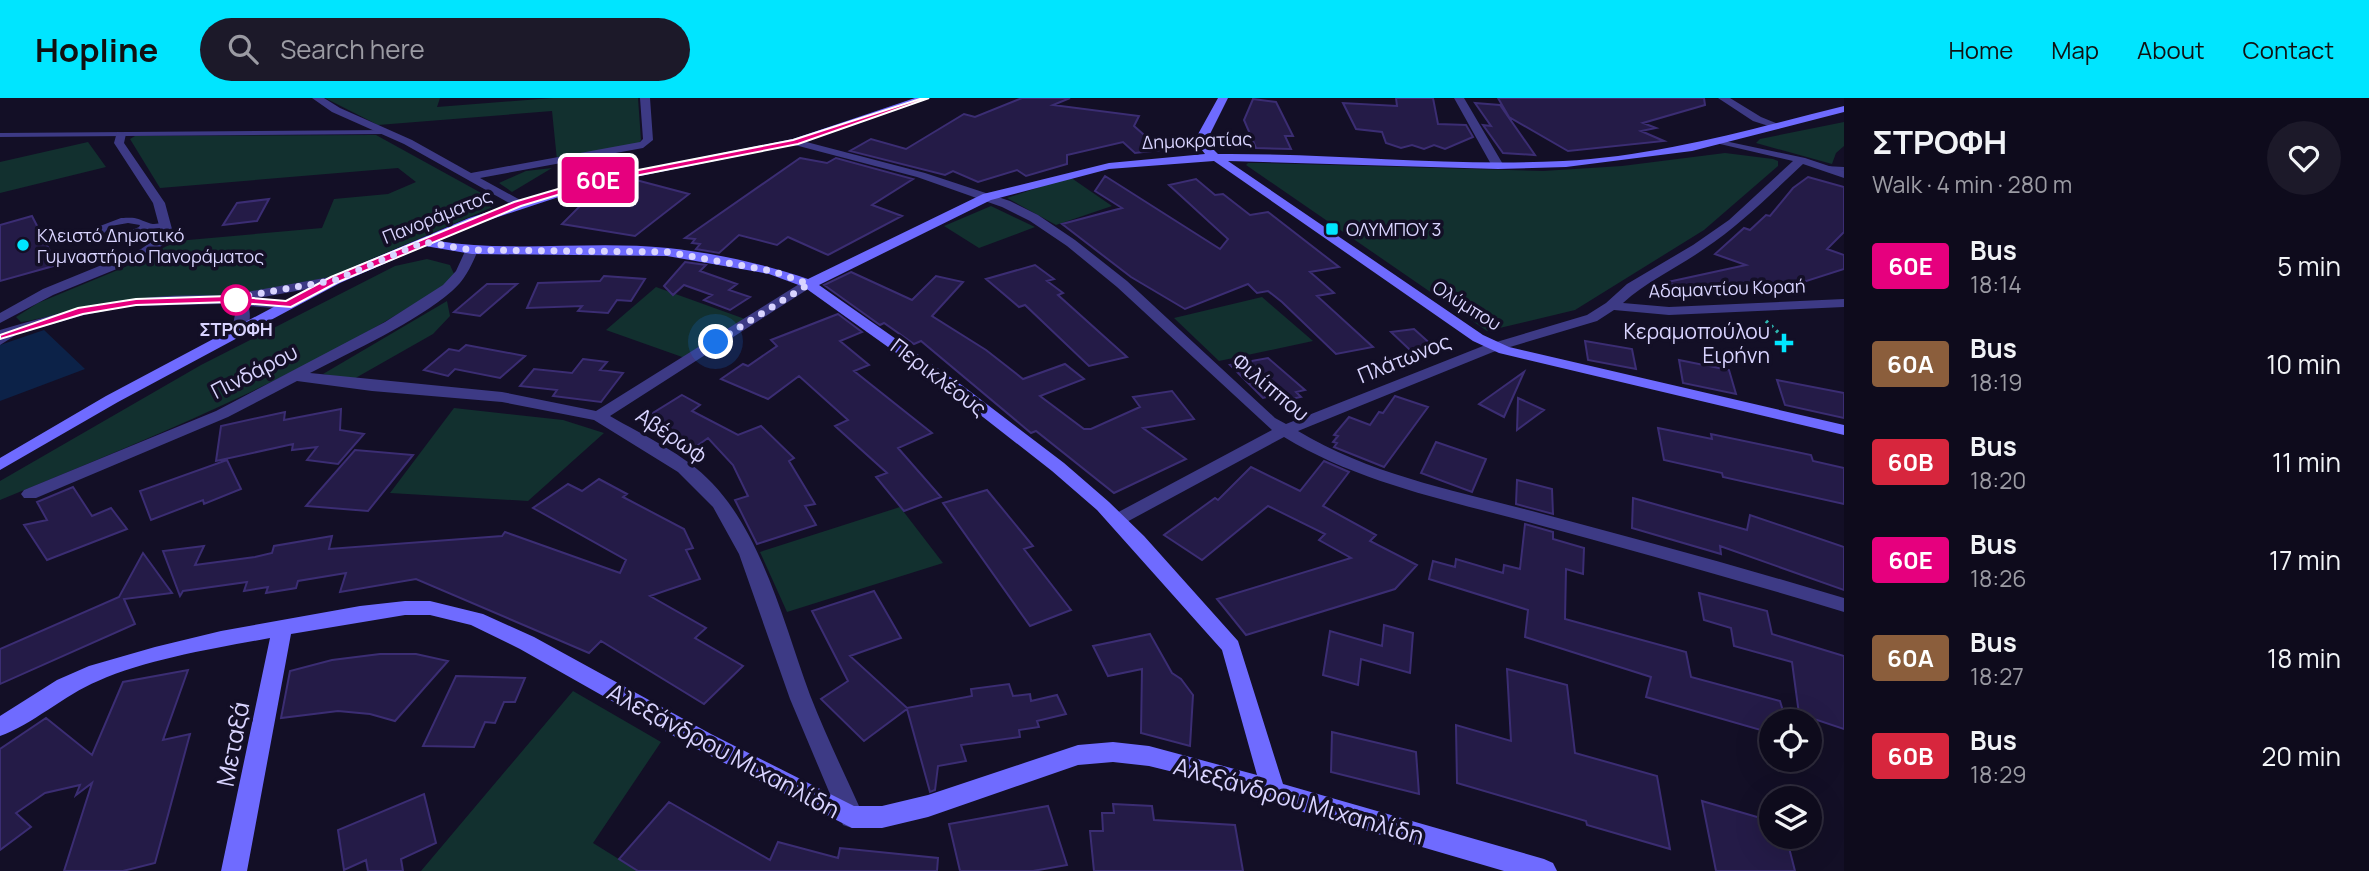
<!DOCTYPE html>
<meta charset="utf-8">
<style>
body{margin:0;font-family:Manrope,sans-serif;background:#1c1929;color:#f1f3f6;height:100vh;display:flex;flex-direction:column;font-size:26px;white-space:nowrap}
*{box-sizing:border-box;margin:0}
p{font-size:23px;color:#9b9ba3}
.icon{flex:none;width:38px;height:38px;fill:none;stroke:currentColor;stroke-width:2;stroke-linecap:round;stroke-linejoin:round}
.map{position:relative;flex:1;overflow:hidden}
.panel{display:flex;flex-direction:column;background:#0e0b1c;width:525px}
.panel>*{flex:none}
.badge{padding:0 14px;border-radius:5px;font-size:24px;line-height:46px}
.tools{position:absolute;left:1759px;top:611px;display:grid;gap:14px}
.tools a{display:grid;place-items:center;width:63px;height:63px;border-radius:50%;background:#0e0b1c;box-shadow:0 7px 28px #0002,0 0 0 2px #2e2b3b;font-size:35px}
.you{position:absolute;width:35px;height:35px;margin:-18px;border:5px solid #fff;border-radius:50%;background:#1a73e8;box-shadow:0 0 0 10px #1a73e833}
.map>.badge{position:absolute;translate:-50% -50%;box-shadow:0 0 0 4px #fff}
.round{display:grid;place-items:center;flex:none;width:74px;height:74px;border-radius:37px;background:#1c1929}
.head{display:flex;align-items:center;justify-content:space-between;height:119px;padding:0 28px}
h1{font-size:33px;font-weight:700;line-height:52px}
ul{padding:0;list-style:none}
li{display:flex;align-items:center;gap:21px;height:98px;padding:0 28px}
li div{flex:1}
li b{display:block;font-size:26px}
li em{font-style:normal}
li .badge{min-width:77px;font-weight:700;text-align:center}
header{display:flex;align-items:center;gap:42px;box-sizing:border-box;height:98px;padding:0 35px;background:#00e5ff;color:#111}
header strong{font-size:33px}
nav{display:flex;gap:38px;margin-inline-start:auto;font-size:24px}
.search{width:490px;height:63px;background:#1c1929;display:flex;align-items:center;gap:18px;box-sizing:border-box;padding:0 24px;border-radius:38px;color:#9b9ba3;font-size:26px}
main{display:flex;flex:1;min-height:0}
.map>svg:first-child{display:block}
</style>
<header>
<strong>Hopline</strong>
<div class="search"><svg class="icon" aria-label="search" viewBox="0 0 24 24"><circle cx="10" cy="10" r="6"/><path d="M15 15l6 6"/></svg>Search here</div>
<nav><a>Home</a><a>Map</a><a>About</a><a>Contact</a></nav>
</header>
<main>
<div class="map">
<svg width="1844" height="773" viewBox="0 0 1844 773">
<rect width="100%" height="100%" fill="#130f26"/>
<path fill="#12302f" d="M325 0H440L437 9 553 0H638L641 42 638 47 557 62 552 13 378 27Z
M1844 24V48L1836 55 1832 66 1756 45 1760 41Z
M376 37 494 102 495 108 330 179 231 198 107 205 28 223 21 224 16 219 38 205 125 169 177 143 322 130 334 101 388 96 416 84 398 70 160 90 130 41 135 38Z
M88 44 106 69 0 95V64Z
M1725 55 1773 61 1778 63V68L1704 132 1575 212 1487 233 1246 67 1248 65H1263L1543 73 1622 68Z
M552 70 512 94 499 85 526 73Z
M1070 79 1112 108 1056 127 1007 100Z
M991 108 1035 129 979 150 944 128Z
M427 161 450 167 454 176 452 182C312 275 155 338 0 402V383L201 267 395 168Z
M656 189 745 221 685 260 606 232Z
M1262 199 1313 243 1219 263 1174 220Z
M447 203 450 218 433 236 352 282 323 276Z
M454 310 563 322 604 335 528 403 390 395Z
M900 409 943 465 787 514 760 454Z
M573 593 661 644 593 745 638 773H421Z"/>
<path fill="#0c2248" d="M44 232 85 271 0 303V247Z"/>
<path fill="#241b47" stroke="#3b2d73" stroke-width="2" d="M1022 0H1070L1053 7 1139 18 1134 28 1161 52 1135 55 1123 44 1067 57V66L1026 78 1017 72 978 84 953 73 945 77 850 53 871 41 906 51 964 16 975 19Z
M1396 0H1433L1438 26 1466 27 1473 39 1445 51 1434 47 1424 51 1412 47 1401 50 1386 45 1382 34 1356 31 1343 5 1397 8Z
M1498 0H1704L1705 7 1643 25 1656 30 1641 33 1664 43 1568 53 1509 19Z
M1253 1 1276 4 1293 38H1285L1291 51 1256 50 1244 22Z
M1475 5 1500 7 1535 57 1503 55 1483 27 1491 28Z
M800 60 827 65 836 60 913 81 872 107 902 118 828 157 788 139 777 147 739 137 719 155 696 151 700 146 692 145 695 141 685 140Z
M1105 78 1220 151 1228 141 1169 87 1196 81 1215 97 1223 96 1250 117 1268 114 1339 169 1310 174 1334 195 1317 198 1373 249 1336 256 1282 204 1268 193 1257 195 1248 186 1185 211 1131 179 1062 126 1122 110 1095 93Z
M1808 79 1844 89V134L1827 151 1844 157V171L1794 187 1790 185 1759 191 1736 192 1731 190 1693 198 1668 184 1746 167 1715 156 1744 130 1750 132 1766 117 1770 118 1793 90Z
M636 82 689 96 635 138 562 126 592 96 609 98Z
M269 101 257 123 223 127 237 105Z
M32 118 57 167 0 183V127Z
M685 164 706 167 700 173 737 186 729 192 750 199 730 212 704 202 712 197 684 187 673 197 664 188Z
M1035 167 1054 181 1047 183 1063 195 1058 197 1127 259 1089 268 1025 207 1019 209 986 181Z
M851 174 912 202 936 178 963 184 932 218 986 252 1023 281 1065 266 1084 281 1040 298 1084 331H1091L1140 309 1133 299 1172 293 1194 321 1143 330 1186 361 1114 395 1036 333 1031 335 921 243 914 246 884 225 880 227 824 187Z
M604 178 645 181 631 203 617 202 608 215 578 213 582 208 527 210 538 185 600 183Z
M487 186H517L480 218 454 214Z
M838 216 862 234 840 243 869 267 854 273 932 335 898 350 941 399 904 413 876 379 887 375 835 328 848 322 799 278 768 301 721 281 743 266 748 268 777 248 771 242Z
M1414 231 1434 249 1410 252 1391 234Z
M1585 243 1632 251 1636 271 1588 262Z
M466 247 525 258 500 280 455 271 448 278 424 272 449 251 459 253Z
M1268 260 1305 292 1296 294 1301 299 1277 304 1271 298 1263 300 1230 267Z
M583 261 607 264 600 272 623 275 601 304 553 298 557 292 520 288 534 271 572 275Z
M1679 262 1729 272 1736 296 1683 285Z
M1524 274 1504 319 1479 306Z
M1777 282 1844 295V320L1785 307Z
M682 297 700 307 692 313 738 337 761 328 794 360 789 363 815 406 805 408 816 427 757 446 735 402 748 398 733 367 708 340 691 352 640 323Z
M1395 298 1428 309 1384 369 1334 349 1337 345 1333 344 1338 338 1334 337 1349 319 1370 327 1379 314 1383 315Z
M1518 300 1544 312 1517 332Z
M341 311 340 332 364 336 338 366 307 362 317 349 292 352 293 346 216 363 221 328 285 314 284 322Z
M1658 330 1712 341 1711 336 1811 357 1813 363 1844 370V406L1723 379 1722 375 1664 362Z
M1436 344 1486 361 1472 394 1421 375Z
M355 352 413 357 368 413 306 408Z
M227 362 241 391 204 406 203 402 151 422 140 393Z
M1324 363 1349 374 1323 408 1376 437 1370 443 1417 467 1395 491 1246 537 1217 501 1351 460 1319 442 1325 436 1268 408 1202 462 1164 437 1215 400 1218 402 1251 369 1300 393Z
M599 381 627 396 623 399 684 431 693 450 686 452 700 481 650 498 706 530 695 540 743 568 704 606 601 543 589 555 416 481 340 494 346 475 298 483 296 490 266 495 268 489 244 493 247 484 183 493 180 498 163 453 204 448 195 467 255 459 272 455 274 448 332 438 329 451 502 438 505 434 620 475 626 462 533 410 568 386 582 393Z
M1517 382 1552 391 1553 416 1516 406Z
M73 389 92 418 111 410 127 431 47 462 24 427 47 422 37 404Z
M987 392 1033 448 1024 451 1071 512 1030 528 943 405Z
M1633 400 1747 432 1750 417 1844 449V492L1720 448 1721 456 1632 430Z
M1525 426 1553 434V441L1584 450 1583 476 1566 471 1565 521 1686 554 1691 579 1780 603 1786 623H1771V635L1646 599 1651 579 1525 539 1528 512 1429 481 1433 463 1455 469 1456 461 1503 475 1504 467 1520 471Z
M143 455 172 495 124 501 135 526 0 586V551L119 499Z
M874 493 901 540 850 558 907 610 972 598 971 591 1009 586 1013 598 1030 596 1031 603 1057 597 1066 616 1037 623 1039 629 1019 632 1020 639 961 647 966 663 938 668 935 692 930 694 907 611 864 643 821 601 848 583 812 513Z
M1699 495 1767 513 1772 536 1844 558V631L1799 616 1792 564 1734 548 1731 530 1704 522Z
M1384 527 1413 535 1410 575 1361 561 1358 587 1323 577 1330 533 1382 548Z
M1150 536 1172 575 1181 581 1193 597 1190 648 1141 635 1142 571 1108 578 1093 548Z
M380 556H416L448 563 395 623 370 616 338 613 281 620 290 573 332 562Z
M1507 571 1567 587 1575 655 1657 678 1670 751 1587 727 1586 723 1457 685 1456 627 1511 643Z
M188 572 163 642 190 636 155 765 123 773H64L92 685 76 697 80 687 45 695 16 715 31 729 0 752V651L46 620 92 657 123 584Z
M456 578 525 580 515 604H504L495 625 485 624 474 649 423 648Z
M1332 634 1416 654 1419 696 1331 674Z
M424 696 436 745 401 761 403 773H368L366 762 344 772 338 732Z
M1702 703 1771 723V738H1786L1795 773H1716Z
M669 704 770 762 778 744 838 760 840 750 938 760 937 773H638L619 761Z
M1113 706 1152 708 1154 722 1235 727 1243 773H1094L1090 733H1103L1102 715H1114Z
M1048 708 1067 767 1033 773H960L949 726Z"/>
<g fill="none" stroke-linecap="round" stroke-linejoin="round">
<path stroke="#2fb8b0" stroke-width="3.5" stroke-dasharray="2.5 4.5" stroke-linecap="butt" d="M1766 223 1783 239"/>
<path fill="#3d3a85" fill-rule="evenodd" d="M389 32V36H386L0 39V35Z
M1825 68 1844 69V73L1825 72Z
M121 120C137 119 136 120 149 125 155 128 163 123 170 127 163 131 156 130 148 132 128 137 111 151 92 139L100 128ZM128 125 140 127 139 129 118 138H101L111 128Z
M15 230 20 233 19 235 0 247V239Z"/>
<path fill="#3d3a85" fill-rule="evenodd" d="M312 0H324L340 10 412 42 471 75 640 44 643 41 640 0H650L653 42 643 50 480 80 522 103V109L518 110 404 46 332 14Z
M1454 0H1464L1504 68 1502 70 1492 68Z
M1718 0H1730L1761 19 1783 28 1778 31 1753 23Z
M117 34 126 36 124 45 165 105 172 131 169 141 151 157 53 197 0 225V215L43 191 141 151 157 140 160 131 153 105 114 45Z
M795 41 925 75 1010 103 1038 117 1075 142 1127 183 1275 320 1286 326 1483 248 1587 217 1606 205 1627 186 1693 147 1729 122 1793 63 1720 46V42L1805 60 1844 73V80L1803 66C1771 96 1740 127 1704 151 1677 170 1647 183 1623 205L1669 209 1844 201V209L1669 217 1614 212 1597 223 1493 254 1298 333C1369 376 1452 392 1532 413 1637 441 1741 469 1844 500V514C1739 482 1634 453 1528 424 1445 402 1358 384 1284 339L1123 426H1111L1108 422 1111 418 1272 332 1117 189 1067 148 1030 123 1002 109 917 79 791 46V42Z
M472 148 478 152C472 167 465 182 452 193 415 225 354 252 310 275L502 294 596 313 804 183 809 182 816 186 610 318C644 338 685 356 712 385 763 438 785 529 810 597 826 638 846 679 864 719L861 727 852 730 843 727 790 601 739 456 713 409 678 374 594 322 502 304 372 293 297 283 228 319 36 400H24L21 396 24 392 216 313 385 224 443 187 456 173 467 149Z
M335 178 342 182 340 185 258 200 287 203 294 207 287 211 248 208C252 217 250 233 239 235L232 231 236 212 229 206H221L131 208 84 217 0 241V232C90 205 153 192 247 199V194L252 193Z"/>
<path fill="#6f6bff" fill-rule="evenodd" d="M915 0H930L799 46 595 87 477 126 438 143C514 155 591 142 668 150 714 155 764 166 808 181L983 96 1109 65 1205 56 1196 44 1197 38 1218 0H1228L1206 44 1218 56C1333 55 1448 69 1563 63 1659 58 1751 31 1844 8V14L1692 53 1566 69 1498 71 1228 63 1483 237 1509 249 1844 327V337L1499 255 1473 243 1214 63 1109 71 991 102 819 187 963 288 1064 365 1109 404 1144 438 1238 543 1283 686 1544 761 1553 765 1557 773H1504L1309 716 1222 686 1149 668 1113 664 1078 667 928 719 882 730H852L695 650 520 551 471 527 430 517H405L291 536 247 773H221L270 540C217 550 147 561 98 583 64 597 32 627 0 638V618L57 582 89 568 155 549 221 533 360 508 405 503H430L483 516 534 539 711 636 854 708H882L928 697 1078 647 1113 644 1149 648 1257 677 1222 552 1097 412 1052 373 951 294 804 189 769 176 667 158 472 156 425 148 340 185 118 304 0 372V360L106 298 330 179 469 120 592 81 793 41Z"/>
</g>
<path fill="#e6007e" stroke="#fff" stroke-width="2" d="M923 0H929L798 46 594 86 521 108 338 184 291 209 230 204 136 207 83 216 0 241V237L78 210 136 201 230 198 286 203 331 179 514 104 592 81 793 42Z"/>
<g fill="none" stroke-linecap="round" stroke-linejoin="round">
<path stroke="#d9d4ff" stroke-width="7" stroke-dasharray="0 12.6" d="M236 202 230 201 335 182 424 144 472 152 667 154 772 173 809 186 716 244"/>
</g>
<g fill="#00e5ff" stroke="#130f26" stroke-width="2.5">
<rect x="1325" y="124" width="14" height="14" rx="3.5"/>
<circle cx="23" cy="147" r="7"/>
<path d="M1780.5 234.5h7v7h7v7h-7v7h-7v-7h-7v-7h7z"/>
</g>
<circle fill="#fff" stroke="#e6007e" stroke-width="3.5" cx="236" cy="202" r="14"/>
<g text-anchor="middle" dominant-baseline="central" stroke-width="7" stroke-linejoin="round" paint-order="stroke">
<g font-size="18" fill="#d9d4ff" stroke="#130f26">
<text transform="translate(1197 42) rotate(-2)">Δημοκρατίας</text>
<text transform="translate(437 118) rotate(-22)">Πανοράματος</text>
<text transform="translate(1727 190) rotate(-2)">Αδαμαντίου Κοραή</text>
<text transform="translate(1467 207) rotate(32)">Ολύμπου</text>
</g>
<g font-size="18" fill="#d9d4ff" stroke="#130f26" text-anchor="start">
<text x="1346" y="131">ΟΛΥΜΠΟΥ 3</text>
<text x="37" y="137">Κλειστό Δημοτικό<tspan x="37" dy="21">Γυμναστήριο Πανοράματος</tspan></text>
</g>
<g font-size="18" font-weight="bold" fill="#d9d4ff" stroke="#130f26">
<text x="236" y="231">ΣΤΡΟΦΗ</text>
</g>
<g font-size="21" fill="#d9d4ff" stroke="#130f26" text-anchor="end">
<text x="1770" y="233">Κεραμοπούλου<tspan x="1770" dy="24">Ειρήνη</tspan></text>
</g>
<g font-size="21" fill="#d9d4ff" stroke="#130f26">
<text transform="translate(1404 260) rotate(-22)">Πλάτωνος</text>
<text transform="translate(254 273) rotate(-27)">Πινδάρου</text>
<text transform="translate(939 279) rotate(37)">Περικλέους</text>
<text transform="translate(1271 289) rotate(40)">Φιλίππου</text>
<text transform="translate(672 337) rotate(34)">Αβέρωφ</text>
</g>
<g font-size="24" fill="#d9d4ff" stroke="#130f26">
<text transform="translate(232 646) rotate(-79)">Μεταξά</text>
<text transform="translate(724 652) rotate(28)">Aλεξάνδρου Mιχαηλίδη</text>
<text transform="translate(1299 702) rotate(16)">Aλεξάνδρου Mιχαηλίδη</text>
</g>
</g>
</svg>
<div class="tools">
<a><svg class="icon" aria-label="locate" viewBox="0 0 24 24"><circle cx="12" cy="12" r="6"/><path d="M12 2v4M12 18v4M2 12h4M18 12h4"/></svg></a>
<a><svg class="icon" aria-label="layers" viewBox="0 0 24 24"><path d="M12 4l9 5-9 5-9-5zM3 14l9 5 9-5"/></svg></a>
</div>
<div class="you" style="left:716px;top:244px"></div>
<b class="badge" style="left:598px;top:82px;background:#e6007e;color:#fff">60Ε</b>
</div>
<section class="panel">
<div class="head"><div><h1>ΣΤΡΟΦΗ</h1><p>Walk · 4 min · 280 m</p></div><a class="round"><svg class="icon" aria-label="heart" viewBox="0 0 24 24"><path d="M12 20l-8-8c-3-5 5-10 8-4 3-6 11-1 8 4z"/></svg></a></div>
<ul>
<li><span class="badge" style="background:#e6007e;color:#fff">60Ε</span><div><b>Bus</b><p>18:14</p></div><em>5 min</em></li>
<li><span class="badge" style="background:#8b5e3c;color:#fff">60Α</span><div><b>Bus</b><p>18:19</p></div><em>10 min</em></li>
<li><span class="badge" style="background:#d7263d;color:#fff">60Β</span><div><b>Bus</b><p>18:20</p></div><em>11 min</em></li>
<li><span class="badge" style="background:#e6007e;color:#fff">60Ε</span><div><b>Bus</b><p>18:26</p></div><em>17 min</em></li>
<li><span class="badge" style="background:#8b5e3c;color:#fff">60Α</span><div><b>Bus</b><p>18:27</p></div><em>18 min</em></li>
<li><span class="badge" style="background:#d7263d;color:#fff">60Β</span><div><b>Bus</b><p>18:29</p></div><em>20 min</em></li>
</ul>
</section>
</main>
